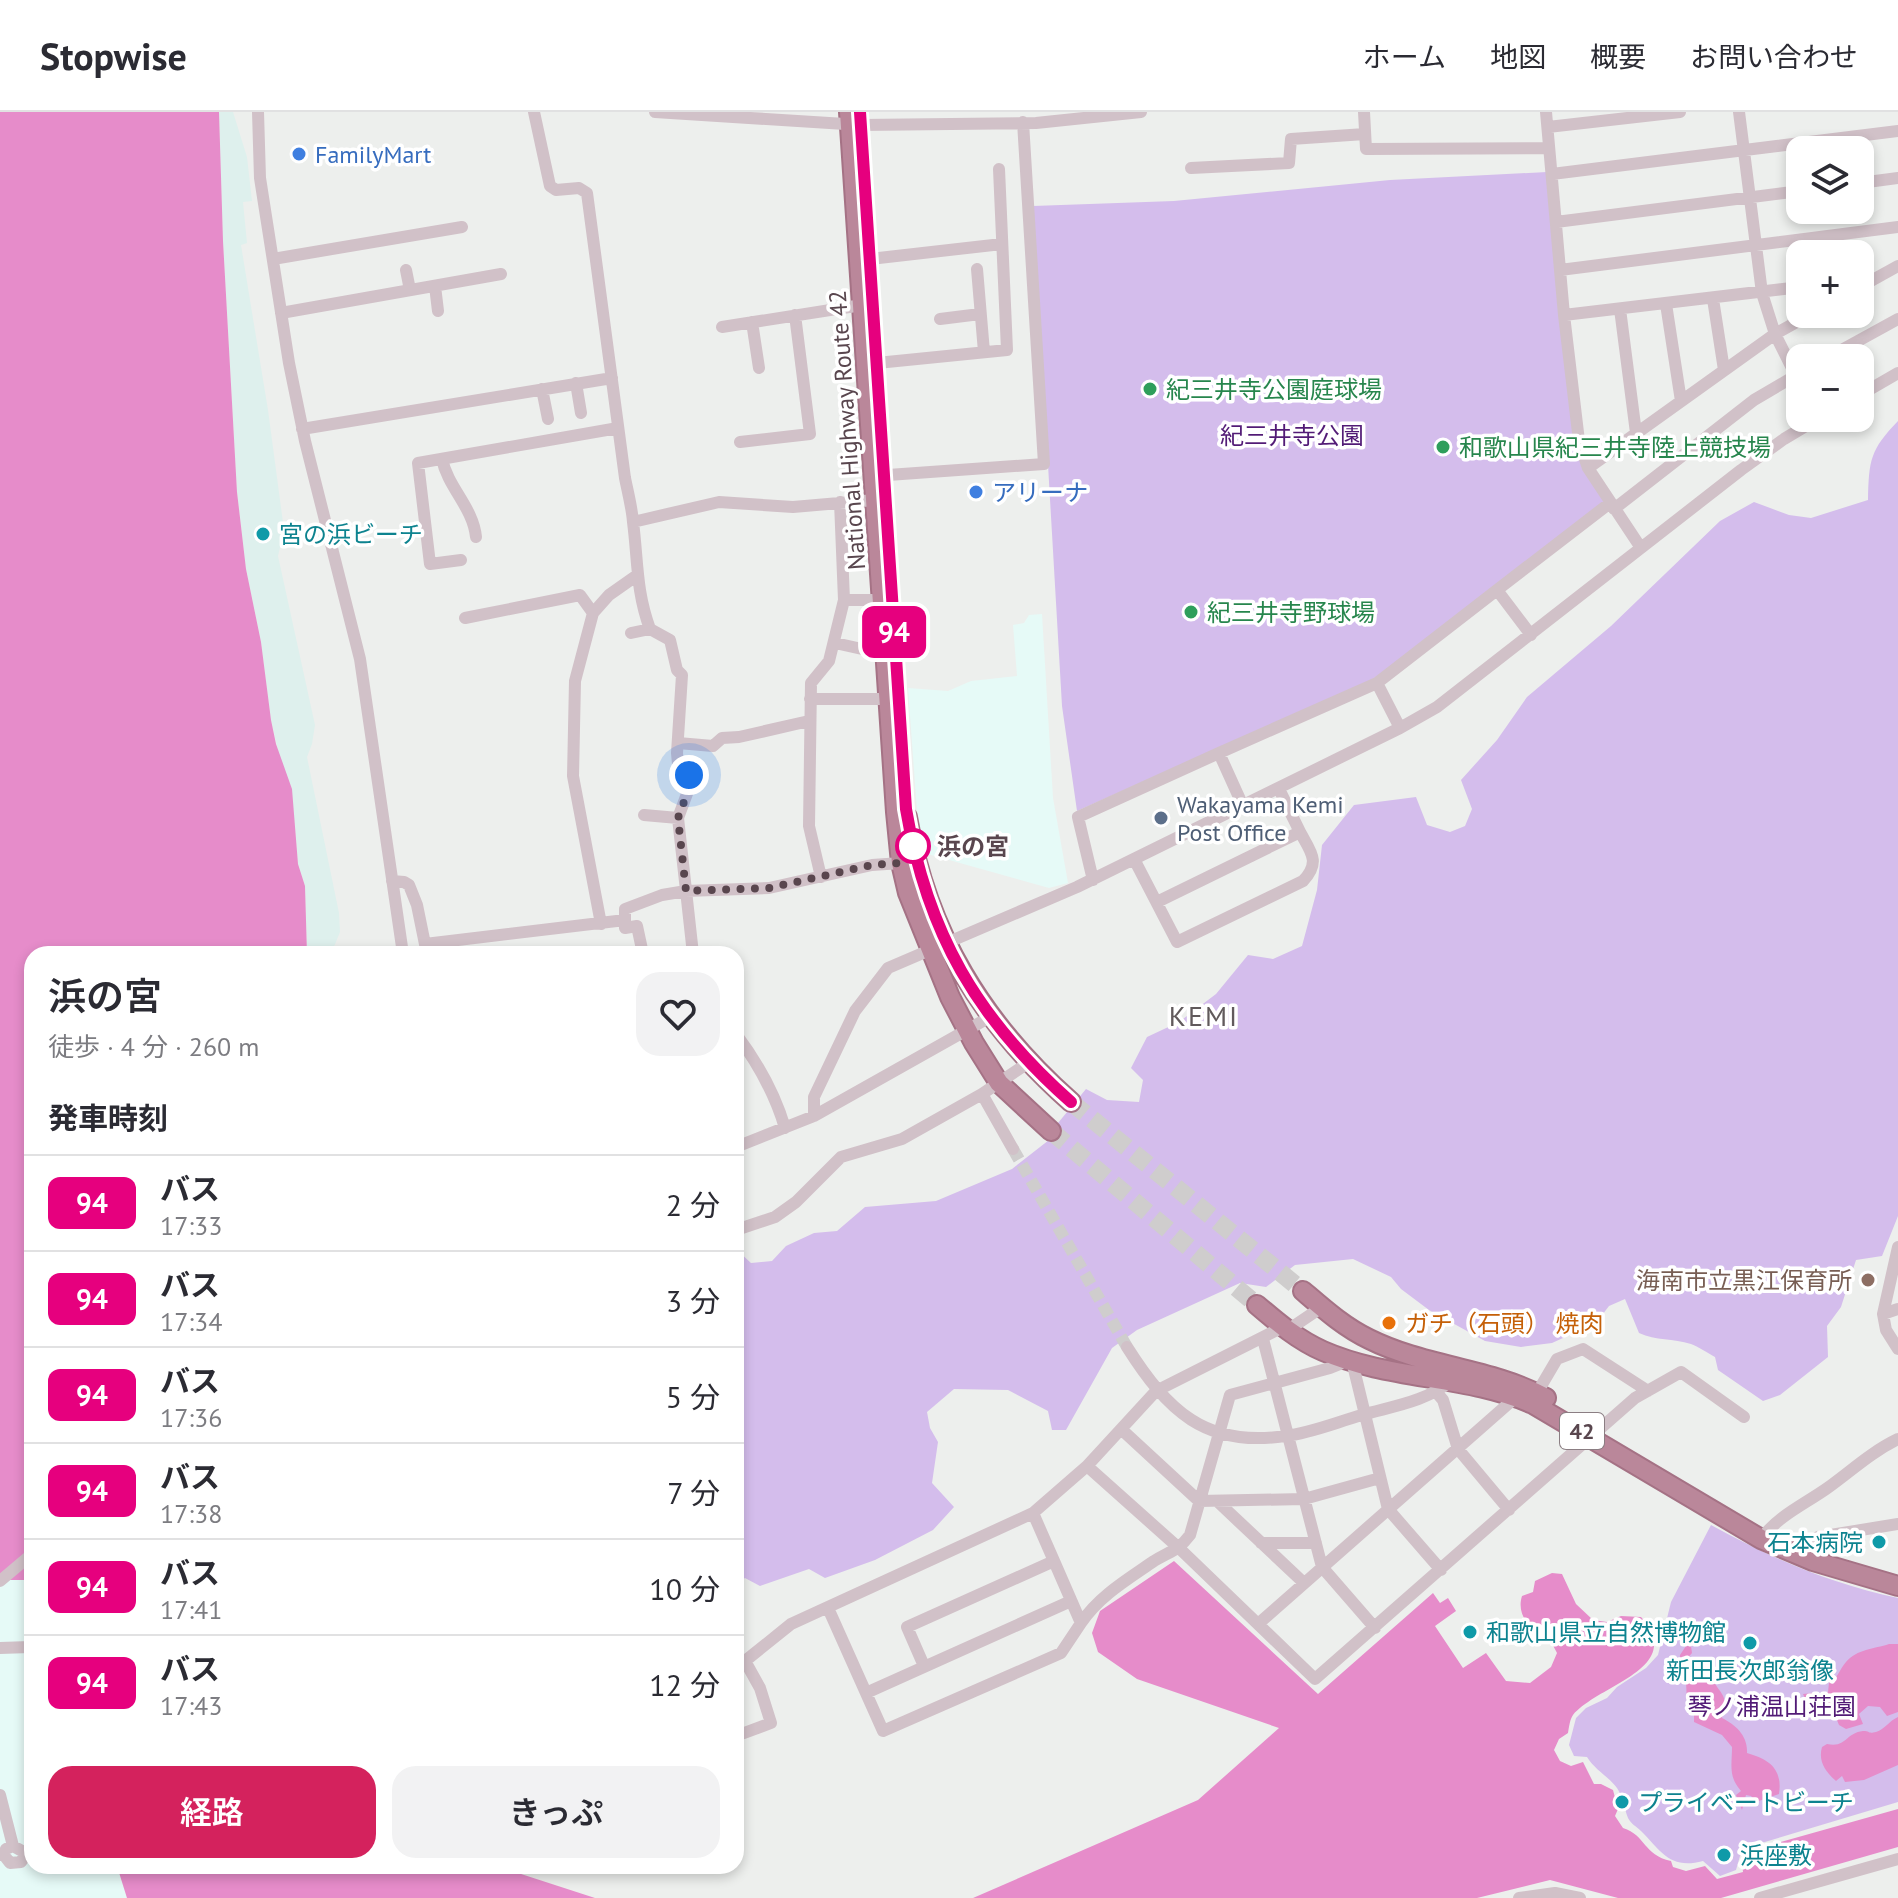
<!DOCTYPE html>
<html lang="ja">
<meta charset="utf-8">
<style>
body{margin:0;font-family:"PT Sans","Noto Sans JP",sans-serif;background:#f2f2f3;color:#2b2b33;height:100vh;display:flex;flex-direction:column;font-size:30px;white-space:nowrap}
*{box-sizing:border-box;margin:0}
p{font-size:26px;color:#7c7c81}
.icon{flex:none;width:44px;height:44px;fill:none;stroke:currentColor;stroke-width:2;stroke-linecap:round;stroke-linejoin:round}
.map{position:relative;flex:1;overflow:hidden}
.panel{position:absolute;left:24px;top:834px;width:720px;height:928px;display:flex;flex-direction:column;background:#fff;border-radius:24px;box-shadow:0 4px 12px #0003}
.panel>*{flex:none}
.badge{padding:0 16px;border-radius:12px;font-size:28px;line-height:52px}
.controls{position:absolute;left:1786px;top:24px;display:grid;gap:16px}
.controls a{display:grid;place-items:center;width:88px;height:88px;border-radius:16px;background:#fff;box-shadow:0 4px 12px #0003;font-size:40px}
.you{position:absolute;width:40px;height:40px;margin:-20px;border:6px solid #fff;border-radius:50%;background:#1a73e8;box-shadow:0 0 0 12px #1a73e833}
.map>.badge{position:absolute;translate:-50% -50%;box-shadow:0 0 0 4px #fff}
h2{padding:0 24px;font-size:30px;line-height:72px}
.round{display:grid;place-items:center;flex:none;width:84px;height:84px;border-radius:24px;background:#f2f2f3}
.head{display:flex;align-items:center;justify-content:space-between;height:136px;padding:0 24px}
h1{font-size:38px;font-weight:600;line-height:60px}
.cta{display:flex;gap:16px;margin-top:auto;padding:16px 24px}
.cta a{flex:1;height:92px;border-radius:24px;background:#d4225d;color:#fff;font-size:32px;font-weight:600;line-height:92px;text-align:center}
.cta a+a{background:#f2f2f3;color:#2b2b33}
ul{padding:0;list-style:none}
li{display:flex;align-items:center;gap:24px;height:96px;padding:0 24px;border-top:2px solid #e1e1e2}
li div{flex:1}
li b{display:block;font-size:30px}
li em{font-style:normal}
li .badge{min-width:88px;font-weight:700;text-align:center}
header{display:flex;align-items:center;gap:48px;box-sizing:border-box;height:112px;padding:0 40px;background:#fff;border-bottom:2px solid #e1e1e2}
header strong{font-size:38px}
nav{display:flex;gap:44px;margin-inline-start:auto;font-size:28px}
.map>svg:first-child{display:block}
</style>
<header>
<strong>Stopwise</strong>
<nav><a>ホーム</a><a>地図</a><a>概要</a><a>お問い合わせ</a></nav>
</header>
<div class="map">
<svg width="1898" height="1786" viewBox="0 0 1898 1786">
<rect width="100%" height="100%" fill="#edefed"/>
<path fill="#e6faf7" d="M1042 502 1053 686 1068 771 1049 776 924 741 917 699 908 576 948 579 971 569 1017 564 1013 513 1024 511 1029 503Z
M0 1468H32V1754H117L127 1786H0Z"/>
<path fill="#d4bdec" d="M1547 60 1573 317 1604 390 1386 559 1366 571 1077 699 1062 594 1033 94 1174 89 1390 68Z
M1898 309V1104L1882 1144 1856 1148 1841 1195 1827 1214 1828 1245 1780 1283 1763 1289 1718 1258 1715 1245C1708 1241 1699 1235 1691 1232 1673 1226 1656 1229 1639 1221L1625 1187 1609 1194 1596 1211 1552 1231 1521 1235 1485 1229 1429 1198 1401 1177 1391 1165 1353 1147 1295 1153 1266 1175 1240 1171 1137 1218 1112 1236 1066 1318H1052L1048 1299 1008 1278 954 1277 927 1300 930 1316 938 1330 932 1371 954 1395 933 1418 875 1448 825 1466 809 1457 760 1474 745 1466 736 1472V1137L751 1151 772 1149 786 1134 814 1121 837 1119 865 1095 936 1089 1012 1057 1049 1028 1058 1011 1086 977 1107 988 1139 990 1143 968 1131 956 1147 925 1179 910 1216 882 1248 843 1273 847 1302 834 1317 778 1322 733 1354 693 1416 685 1427 713 1450 720 1465 714 1472 697 1461 668 1497 628 1527 585 1611 514 1720 409 1754 390 1789 403 1811 406 1868 388C1869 348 1870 338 1898 309Z
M1711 1413C1771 1446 1831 1472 1898 1486V1690L1748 1735 1740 1744 1736 1758 1720 1764 1703 1749C1670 1758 1661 1739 1641 1719 1636 1714 1631 1712 1628 1706 1624 1696 1623 1685 1617 1676 1608 1664 1595 1658 1587 1645L1574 1644 1569 1633 1576 1606 1586 1596 1607 1586 1617 1575 1646 1556 1658 1543 1671 1490Z"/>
<path fill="#def0ed" d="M219 0H233L247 45 252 89 243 90 247 131 241 133 268 298 284 418 278 444 315 613 312 632 307 645 339 801 340 820 331 842H307L305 774 298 752 295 713 271 608 261 530 246 457 237 380 223 129Z"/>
<path fill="#e68cca" d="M0 0H219L223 129 237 380 246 457 261 530 271 608 276 632 292 677 298 752 305 774 307 842H32V1468H0Z
M1174 1449 1318 1582 1433 1481 1440 1491 1448 1486 1456 1499 1435 1514 1463 1556 1486 1541 1506 1569 1530 1571 1551 1555 1557 1541 1548 1524C1530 1519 1516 1503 1522 1484L1533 1480 1535 1469 1552 1461 1562 1462 1576 1492 1593 1508 1607 1510 1621 1504 1641 1505C1687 1557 1599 1572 1573 1603 1570 1607 1569 1615 1568 1621L1559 1627 1554 1638 1560 1649 1571 1654 1583 1650 1594 1672H1601L1613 1678 1618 1697 1615 1704 1623 1716C1646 1723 1643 1743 1671 1749L1673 1755 1686 1759 1705 1754 1717 1767 1743 1760 1742 1752 1749 1739 1898 1697V1735L1721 1786H1618L1550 1768 1477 1786H973L1198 1688 1279 1616 1137 1567 1098 1540 1092 1521 1100 1499Z
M1889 1532H1898V1600L1887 1604 1880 1595 1868 1594 1859 1602 1863 1612 1846 1617 1839 1613C1834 1599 1828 1595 1815 1587L1812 1588 1813 1594 1809 1595 1803 1582 1813 1581 1814 1584 1819 1585 1822 1580H1828L1829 1571C1839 1565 1839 1558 1846 1550 1857 1537 1874 1537 1889 1532Z
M1686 1534H1691L1692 1541 1685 1549 1686 1557 1711 1564C1719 1583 1730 1581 1722 1606 1736 1613 1748 1624 1747 1641 1768 1647 1783 1656 1779 1682L1756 1690 1751 1684 1746 1683 1742 1698 1736 1683 1741 1679C1728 1664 1732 1653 1732 1635L1722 1623 1694 1610V1597L1687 1590 1686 1570 1679 1560 1680 1543Z
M1898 1605V1653L1864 1668 1845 1670 1842 1664 1836 1669C1825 1659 1818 1649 1822 1635L1827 1632C1847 1636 1845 1621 1863 1619 1871 1619 1867 1622 1876 1620 1885 1617 1889 1609 1898 1605Z
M117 1754H508L518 1761 595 1786H127Z"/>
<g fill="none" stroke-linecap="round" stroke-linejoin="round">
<path stroke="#cfcdcd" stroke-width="12" stroke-dasharray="12 6" stroke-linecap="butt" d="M1013 1037 1127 1235"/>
<path stroke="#cfcdcd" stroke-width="18" stroke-dasharray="18 9" stroke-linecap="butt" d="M1071 990 1303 1179
M1051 1019 1257 1193"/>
<defs>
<path id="highway" d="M849 0 896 700 901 751 908 781 950 885 974 931 999 971 1051 1019
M907 705C927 822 983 912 1071 990
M1303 1179C1324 1197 1344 1215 1369 1227 1425 1255 1490 1256 1546 1286
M1257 1193C1278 1211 1298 1228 1323 1239 1389 1268 1467 1263 1533 1292L1761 1427 1813 1449 1898 1474"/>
</defs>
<use href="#highway" stroke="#a57285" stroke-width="22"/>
<path stroke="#d1c1c8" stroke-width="12" d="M258 0 260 66 289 251 305 329 360 547 403 842
M534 0 550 74 556 78 579 76 587 81 625 366C628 381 632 396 633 410 638 449 636 479 650 517L670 528 677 558 682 563 677 641 678 652 689 663 688 679 678 706 693 842
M655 0 861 13 1036 11 1141 0
M1364 0 1366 37 1549 36
M1546 0 1564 203 1579 329 1588 356 1641 436
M1739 0 1762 181 1775 222 1800 272
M1548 15 1680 0
M1191 56 1289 51 1291 27 1365 22
M1552 62 1898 19
M1860 71 1898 66
M1556 110 1800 79
M273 147 462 115
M870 147 1002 132
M977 157 984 240
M406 158 410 178
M1560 158 1898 115
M435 174 438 199
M1860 175 1898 154
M1713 187 1724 258
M1666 192 1681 289
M1620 197 1636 321
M281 201 501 162
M1564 203 1800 175
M940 207 980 202
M752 210 759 256
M722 215 862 193
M1827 246 1898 207
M877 251 1007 238 999 57
M576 271 581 301
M542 277 548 307
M1860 283 1898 261
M302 317 612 266
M740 330 810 322 795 203
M442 347C448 376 473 395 476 425
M1588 356 1775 222 1811 202
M874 364 1044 352 1023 10
M1614 397 1754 288 1800 261
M633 410 719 390 793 395 886 387
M461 448 430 452 418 351 618 316
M844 488H882
M465 506 580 483 593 501
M631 521 650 517
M1531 523 1497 478 1610 391
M835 531 871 539
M1377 571 1497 478
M810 587H889
M678 631 713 634 722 626 739 625 809 609
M1219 641 1377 571 1400 616
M644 703 678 706
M1134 747 1177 830 1303 769C1321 750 1311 740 1300 720
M821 765 809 714 811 571 829 549 844 488 840 390
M1093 768 1078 705 1219 641 1243 694
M392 769 404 770 409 773 417 793 427 842
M1157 790 1300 720 1279 677
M601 812 573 664 575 569 593 501 609 483 636 464
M425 832 625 808
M643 842 637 814 625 816V797L662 783 686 779 769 776 872 753 901 751
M736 922C757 950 775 982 785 1016
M982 982 1013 1037
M814 1004V985L855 899 888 856 1077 775 1400 616 1437 595 1741 358 1784 327 1819 306
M736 1035 814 1004 990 905
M736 1118 775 1105 796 1090 841 1045 902 1027 982 982 1028 951
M1898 1135 1883 1202 1886 1218 1898 1237
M1883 1202 1898 1197
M1288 1218 1322 1195
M1263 1227 1322 1455 1375 1516
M1127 1235C1167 1298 1205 1336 1285 1324 1311 1321 1337 1310 1362 1303 1393 1294 1426 1290 1452 1268
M1352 1249 1388 1397 1441 1458
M1437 1281 1443 1288 1458 1337 1509 1398
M1537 1281 1557 1247 1583 1237 1648 1279
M1121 1317 1199 1389 1304 1387 1380 1366
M1087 1354 1180 1437 1315 1567 1635 1286 1681 1260 1744 1305
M1217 1389 1304 1471
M1761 1427C1778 1404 1803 1393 1826 1377 1850 1360 1871 1340 1898 1327
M1261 1431H1316
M1801 1445 1818 1425 1898 1412
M0 1469 32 1442
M828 1496 883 1619 1061 1541 1081 1511 1054 1449
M1081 1511C1099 1484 1128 1467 1154 1449 1170 1439 1178 1439 1190 1423L1230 1283 1330 1256 1340 1252 1342 1246
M1258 1512 1516 1285
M0 1536 30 1535 31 1492
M736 1552 745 1549 791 1512 1033 1401 1087 1354 1156 1279 1283 1215
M924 1554 907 1515 1054 1449 1033 1401
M866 1581 1071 1489
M736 1624 771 1611 760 1576 745 1549
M0 1683 12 1730 13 1734 6 1737 4 1743
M0 1743H4L10 1751 21 1750 24 1746 22 1739 13 1734
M1519 1786 1555 1781 1580 1786
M1760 1786 1898 1747"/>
<use href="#highway" stroke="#ba879a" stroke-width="18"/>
</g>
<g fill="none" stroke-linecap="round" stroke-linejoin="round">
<defs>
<path id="line" d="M860 0 906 697C927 821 977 907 1071 990"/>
</defs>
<use href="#line" stroke="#fff" stroke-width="18"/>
<use href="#line" stroke="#e6007e" stroke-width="12"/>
<path stroke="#59464e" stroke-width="8" stroke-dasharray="0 14.4" d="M689 663 688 679 678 706 686 779 769 776 872 753 901 751 913 734"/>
</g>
<g fill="#3f7fe0" stroke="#fff" stroke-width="3">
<circle cx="299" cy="42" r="8"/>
<circle cx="976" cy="380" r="8"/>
</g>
<g fill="#2e9e5b" stroke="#fff" stroke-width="3">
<circle cx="1150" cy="277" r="8"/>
<circle cx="1443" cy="335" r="8"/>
<circle cx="1191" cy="500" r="8"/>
</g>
<g fill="#0f9aa8" stroke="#fff" stroke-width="3">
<circle cx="263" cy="422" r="8"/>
<circle cx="1879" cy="1430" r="8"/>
<circle cx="1470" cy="1520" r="8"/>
<circle cx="1750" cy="1531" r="8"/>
<circle cx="1622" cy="1690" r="8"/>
<circle cx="1724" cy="1743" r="8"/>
</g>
<circle fill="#5c6f8a" stroke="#fff" stroke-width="3" cx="1161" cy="706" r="8"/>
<circle fill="#fff" stroke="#e6007e" stroke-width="4" cx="913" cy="734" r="16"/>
<circle fill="#8d6e63" stroke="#fff" stroke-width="3" cx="1868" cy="1168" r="8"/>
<circle fill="#e8710a" stroke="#fff" stroke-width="3" cx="1389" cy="1211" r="8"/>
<g text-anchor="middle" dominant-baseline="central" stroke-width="7" stroke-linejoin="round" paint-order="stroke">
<rect fill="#fff" stroke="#8b7e83" stroke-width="2" x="1560" y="1301" width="44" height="36" rx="6"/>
<g font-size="22" font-weight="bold" fill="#59464e">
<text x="1582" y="1319">42</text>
</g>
<g font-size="24" fill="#366cbe" stroke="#fff" text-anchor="start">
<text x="315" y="42">FamilyMart</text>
<text x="992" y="380">アリーナ</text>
</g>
<g font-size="24" fill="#27864d" stroke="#fff" text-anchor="start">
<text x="1166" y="277">紀三井寺公園庭球場</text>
<text x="1459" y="335">和歌山県紀三井寺陸上競技場</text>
<text x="1207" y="500">紀三井寺野球場</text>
</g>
<g font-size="24" fill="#59464e" stroke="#fff">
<text transform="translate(847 318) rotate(-94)">National Highway Route 42</text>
</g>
<g font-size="24" fill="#521b76" stroke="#fff">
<text x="1292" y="323">紀三井寺公園</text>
<text x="1772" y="1594">琴ノ浦温山荘園</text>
</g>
<g font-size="24" fill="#0d838f" stroke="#fff" text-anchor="start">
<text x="279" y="422">宮の浜ビーチ</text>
<text x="1863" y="1430" text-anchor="end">石本病院</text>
<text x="1486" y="1520">和歌山県立自然博物館</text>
<text x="1750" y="1558" text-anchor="middle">新田長次郎翁像</text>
<text x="1638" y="1690">プライベートビーチ</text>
<text x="1740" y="1743">浜座敷</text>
</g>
<g font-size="24" fill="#4e5e75" stroke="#fff" text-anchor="start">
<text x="1177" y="692">Wakayama Kemi<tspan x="1177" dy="28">Post Office</tspan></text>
</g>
<g font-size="24" font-weight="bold" fill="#59464e" stroke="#fff" text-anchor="start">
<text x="937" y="734">浜の宮</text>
</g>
<g font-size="24" fill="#785e54" stroke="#fff" text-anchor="end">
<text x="1852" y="1168">海南市立黒江保育所</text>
</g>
<g font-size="24" fill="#c56008" stroke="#fff" text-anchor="start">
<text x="1405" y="1211">ガチ（石頭） 焼肉</text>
</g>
<g font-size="28" letter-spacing="2" fill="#615a5c" stroke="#fff">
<text x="1204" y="903">KEMI</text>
</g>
</g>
</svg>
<div class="controls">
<a><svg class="icon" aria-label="layers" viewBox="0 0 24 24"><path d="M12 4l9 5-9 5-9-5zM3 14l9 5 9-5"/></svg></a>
<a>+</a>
<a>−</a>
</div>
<div class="you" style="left:689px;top:663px"></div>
<b class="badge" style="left:894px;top:520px;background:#e6007e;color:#fff">94</b>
<section class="panel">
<div class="head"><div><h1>浜の宮</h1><p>徒歩 · 4 分 · 260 m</p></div><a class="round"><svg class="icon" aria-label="heart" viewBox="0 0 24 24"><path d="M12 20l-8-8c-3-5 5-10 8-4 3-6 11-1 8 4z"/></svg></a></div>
<h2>発車時刻</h2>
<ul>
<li><span class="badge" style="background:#e6007e;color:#fff">94</span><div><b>バス</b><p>17:33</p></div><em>2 分</em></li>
<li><span class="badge" style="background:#e6007e;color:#fff">94</span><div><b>バス</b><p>17:34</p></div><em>3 分</em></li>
<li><span class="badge" style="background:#e6007e;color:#fff">94</span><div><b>バス</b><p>17:36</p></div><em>5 分</em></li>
<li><span class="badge" style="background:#e6007e;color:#fff">94</span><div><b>バス</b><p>17:38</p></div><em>7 分</em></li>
<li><span class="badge" style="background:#e6007e;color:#fff">94</span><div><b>バス</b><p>17:41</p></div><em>10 分</em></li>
<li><span class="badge" style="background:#e6007e;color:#fff">94</span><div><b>バス</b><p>17:43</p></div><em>12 分</em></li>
</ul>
<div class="cta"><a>経路</a><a>きっぷ</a></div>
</section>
</div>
